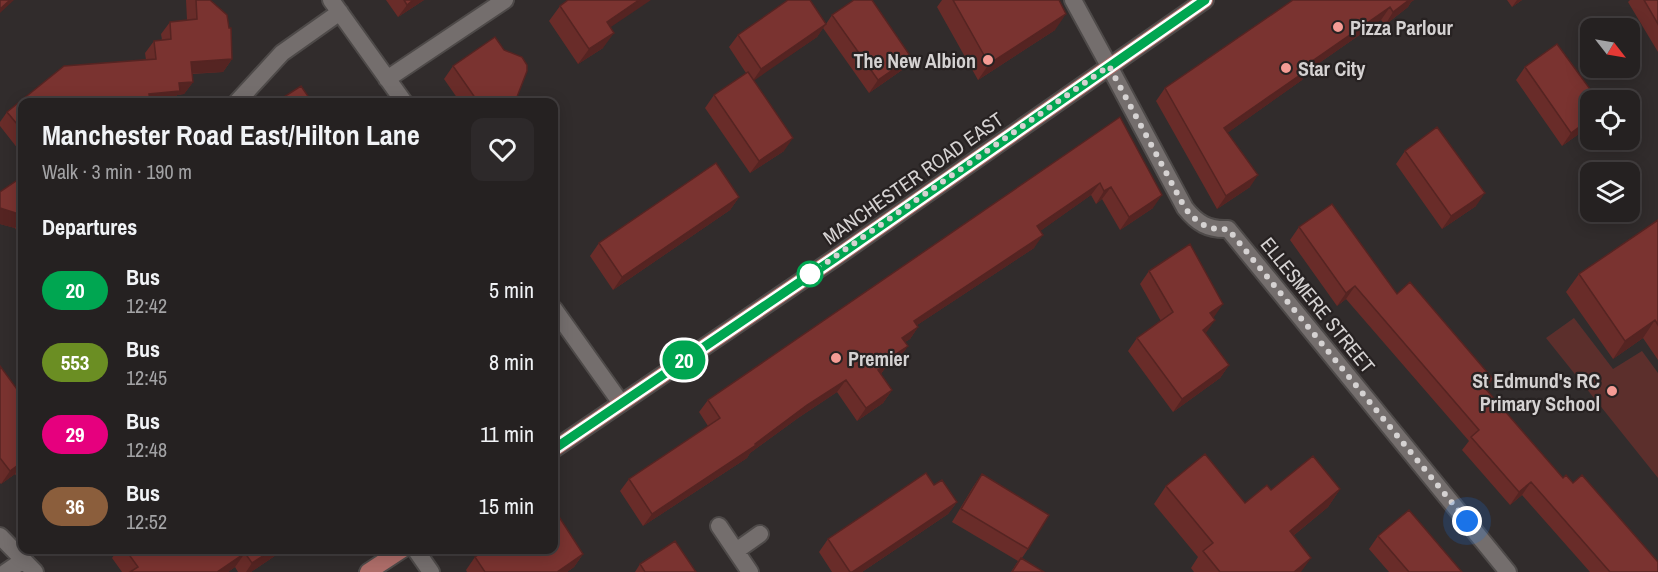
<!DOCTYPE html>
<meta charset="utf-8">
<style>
body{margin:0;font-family:"Archivo Narrow",sans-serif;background:#2d292a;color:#f1f3f6;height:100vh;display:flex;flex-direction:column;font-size:22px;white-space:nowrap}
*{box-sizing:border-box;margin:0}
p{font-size:20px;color:#a3a3a5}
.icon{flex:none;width:33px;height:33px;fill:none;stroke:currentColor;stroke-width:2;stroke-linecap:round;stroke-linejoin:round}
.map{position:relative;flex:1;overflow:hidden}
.details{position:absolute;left:18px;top:98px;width:540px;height:456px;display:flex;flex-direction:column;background:#252121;border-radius:12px;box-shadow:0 3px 15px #0003,0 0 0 2px #423e3f}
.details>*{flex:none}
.badge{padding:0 12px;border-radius:20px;font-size:21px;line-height:39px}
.needle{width:39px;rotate:121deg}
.tools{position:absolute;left:1580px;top:18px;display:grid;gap:12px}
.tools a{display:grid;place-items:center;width:60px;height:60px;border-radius:12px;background:#252121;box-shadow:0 3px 15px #0003,0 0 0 2px #423e3f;font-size:30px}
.you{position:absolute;width:30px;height:30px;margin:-15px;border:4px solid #fff;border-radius:50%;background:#1a73e8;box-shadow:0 0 0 9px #1a73e833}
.map>.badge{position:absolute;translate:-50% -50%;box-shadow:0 0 0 3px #fff}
h2{padding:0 24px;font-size:22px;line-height:54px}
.round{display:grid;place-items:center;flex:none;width:63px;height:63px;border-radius:12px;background:#2d292a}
.overview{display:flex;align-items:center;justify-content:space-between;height:102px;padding:0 24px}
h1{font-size:28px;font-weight:700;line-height:45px}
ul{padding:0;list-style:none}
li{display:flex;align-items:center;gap:18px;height:72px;padding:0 24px}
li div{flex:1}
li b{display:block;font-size:22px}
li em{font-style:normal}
li .badge{min-width:66px;font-weight:700;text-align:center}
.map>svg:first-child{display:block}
</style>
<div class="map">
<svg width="1658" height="572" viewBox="0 0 1658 572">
<rect width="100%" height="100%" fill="#312c2c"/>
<path fill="#5c2f2c" d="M1574 318 1613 369 1642 351 1658 373V478L1546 338Z"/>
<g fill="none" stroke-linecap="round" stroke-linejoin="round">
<defs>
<path id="minor" d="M331 0 404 102
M1109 66 1185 208C1197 223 1208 230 1228 229L1508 572
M387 79 505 0
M237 102 282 53 340 12
M554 309 621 403
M719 526 750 572
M0 536 35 572
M415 549 431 572
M736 551 760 534
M6 572 22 561"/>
<path id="tertiary" d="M1073 0 1109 66"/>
<path id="primary" d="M554 449 835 258 1205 0
M368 572 403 549"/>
</defs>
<use href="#minor" stroke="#4e4a49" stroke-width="20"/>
<use href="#tertiary" stroke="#4e4a49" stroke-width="20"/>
<use href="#primary" stroke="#4e4a49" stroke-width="20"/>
<use href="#minor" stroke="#746e6d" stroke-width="16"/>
<use href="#tertiary" stroke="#746e6d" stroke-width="16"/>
<use href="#primary" stroke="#ae6d69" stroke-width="16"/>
</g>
<path fill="#692c29" d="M186 0H210L227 15 229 28H231L232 59 223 72 192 74 193 82 184 94 177 95 173 102H22V154L0 126V122L7 112 64 66 146 60 145 53 154 41 162 40 161 34 170 22 187 20Z
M386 0H424L398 17Z
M942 0H1059L1055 30 978 80 937 7Z
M1293 0H1414L1411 2 1408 7 1385 25 1381 20 1309 70 1302 80 1227 133 1250 187 1217 209 1156 101 1165 88Z
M1507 0H1522L1512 7Z
M1630 0H1658V52L1628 2Z
M560 6 603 48 578 64 549 21Z
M832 15 902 70 869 93 823 28 817 37 753 80 784 151 750 173 705 108 714 95 746 73 729 47 738 35 826 24Z
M453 66 515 102H460L444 79Z
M1525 67 1590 126 1562 146 1516 80Z
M1120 117 1153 208 1120 230 1102 199 1096 204 1091 195 1040 231 1034 248 917 325 918 327 910 339 905 342 908 346 899 358 885 368 881 374 892 390 883 403 857 421 837 392 798 418 750 453 747 458 643 526 620 491 629 479 708 426 699 412 708 400Z
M1405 151 1476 206 1442 229 1396 164Z
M22 177V240L15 228 0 224V192Z
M739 197 730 210 613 290 590 256 599 243Z
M1658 220V360L1643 338 1613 359 1566 292 1579 274Z
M1299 227 1397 294 1486 389 1563 478 1658 572H1590L1522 495 1510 505 1462 450 1469 441 1346 299 1337 306 1290 240Z
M1149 271 1214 317 1205 334 1229 365 1220 378 1173 412 1128 351 1137 338 1161 321 1140 284Z
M0 366 22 396V484L15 474 1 484 0 483Z
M982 474 1028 549 1022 558 1044 572H1011L1018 561 952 522 973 487Z
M934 485 957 502 948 514 862 572H832L819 552 828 539Z
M1166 486 1245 503 1271 490 1340 489 1328 507 1293 536 1301 572H1194L1191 568 1198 557 1154 504Z
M1378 536 1462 572H1389L1369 549Z
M118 549H285L251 572H238L235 567 228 572H122L112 558Z
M583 554 574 567 567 572H467L466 570 475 557Z
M640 564 696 572H635Z"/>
<path fill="#552422" d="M10 0H14L0 13V9Z
M413 0H424L398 17 407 5Z
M639 0H651L596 37 607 22Z
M1409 0H1414L1411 2 1408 7 1385 25 1393 12Z
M1517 0H1522L1512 7Z
M1390 7 1381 20 1309 70 1302 80 1216 141 1224 128 1308 64Z
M1066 14 1055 30 978 80 989 64Z
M826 24 817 37 752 82 761 69Z
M614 33 603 48 578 64 589 49Z
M911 57 902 70 869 93 878 80Z
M232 59 223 72 182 74 191 62Z
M193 82 184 94 177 95 173 102H143L149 94 179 83Z
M1590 119V126L1562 146 1571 133Z
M793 138 784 151 750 173 759 161Z
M1258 175 1250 187 1217 209 1226 196Z
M1100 183 1091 195 1029 239 1037 226Z
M1111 187 1102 199 1096 204 1104 191Z
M1485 193 1476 206 1442 229 1451 216Z
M1162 195 1153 208 1120 230 1129 217Z
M739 197 730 210 613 290 622 277Z
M0 208 22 215V217L15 228 0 224Z
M1043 235 1034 248 905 333 914 321Z
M1355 286 1346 299 1337 306 1346 293Z
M1223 304 1214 317 1201 326 1210 313Z
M1215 320 1206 333 1194 343 1203 330Z
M1655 320 1643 338 1613 359 1625 341Z
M918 327 910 339 893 350 902 338Z
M908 346 899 358 885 368 880 375 878 370 887 360Z
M1229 365 1220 378 1173 412 1182 399Z
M1493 379 1484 391V387Z
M846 380 837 392 798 418 750 453 747 458 643 526 652 514 755 444 807 405Z
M892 390 883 403 857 421 866 408Z
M22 462 15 474 1 484 10 471Z
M1531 482 1522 495 1510 505 1519 492Z
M1340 489 1328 507 1277 549 1290 531Z
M957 502 948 514 862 572H852Z
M274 549H285L251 572H246L252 563Z
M245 553 235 567 228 572H217Z
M583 554 574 567 567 572H557Z
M1311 558 1301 572H1294Z"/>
<path fill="#7a3330" stroke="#552422" stroke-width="1.5" d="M0 0H10L0 9Z
M196 0H210L227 15 229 28H231L232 59 191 62 193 82 179 83 180 91 149 94 150 102H22V130L7 112 64 66 156 59 154 41 171 39 170 22 197 19Z
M404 0H413L407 5Z
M568 0H639L607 22 614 33 589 49 560 6Z
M788 0H810L826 24 761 69 738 35Z
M854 0H872L911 57 878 80 832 15Z
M953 0H1059L1066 14 989 64Z
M1293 0H1409L1393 12 1390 7 1308 64 1310 68 1224 128 1258 175 1226 196 1165 88Z
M1644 0H1658V24Z
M495 37 504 50 522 57 527 65V71L515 102H478L453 66Z
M1557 44 1598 100H1590V119L1571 133 1525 67Z
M748 72 793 138 759 161 714 95Z
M301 86 312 102H276Z
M1120 117 1162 195 1129 217 1111 187 1104 191 1100 183 1037 226 1043 235 914 321 918 327 902 338 908 346 887 360 889 363 878 370 892 390 866 408 846 380 807 405 755 444 756 445 652 514 629 479 720 418 708 400Z
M1437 127 1485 193 1451 216 1405 151Z
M716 163 739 197 622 277 599 243Z
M22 177V215L0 208V192Z
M1332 204 1397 294 1410 282 1493 379 1484 387 1563 478 1566 475 1573 483 1582 475 1658 562V572H1610L1531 482 1519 492 1471 437 1479 430 1355 286 1346 293 1299 227Z
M1658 220V325L1655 320 1625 341 1579 274Z
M1190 244 1223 304 1210 313 1215 320 1203 330 1229 365 1182 399 1137 338 1173 312 1149 271Z
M0 366 22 396V462L10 471 0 458Z
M1205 454 1245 503 1267 485 1271 490 1313 456 1340 489 1290 531 1311 558 1294 572H1220L1203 551 1213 543 1166 486Z
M926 473 934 485 942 480 957 502 852 572H850L828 539Z
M982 474 1049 515 1028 549 961 509Z
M554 509 583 554 557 572H485L475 557 487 549H554Z
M1409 510 1462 572H1409L1378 536Z
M675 541 696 572H645L640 564Z
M125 549H274L252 563 245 553 217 572H130L138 567Z
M1021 558 1044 572H1012Z"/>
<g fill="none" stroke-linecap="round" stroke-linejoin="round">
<defs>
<path id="line" d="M554 449 835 258 1205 0"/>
</defs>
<use href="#line" stroke="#fff" stroke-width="14"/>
<use href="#line" stroke="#00a651" stroke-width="9"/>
<path stroke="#d5d2d2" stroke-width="6" stroke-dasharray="0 10.8" d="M810 274 1109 66 1185 208C1197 223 1208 231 1228 229L1467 521"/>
</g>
<g fill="#f59c95" stroke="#272222" stroke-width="2">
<circle cx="1338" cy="27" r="6"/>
<circle cx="988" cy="60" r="6"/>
<circle cx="1286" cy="68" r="6"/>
<circle cx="836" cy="358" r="6"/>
<circle cx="1612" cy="391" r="6"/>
</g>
<circle fill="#fff" stroke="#00a651" stroke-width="3" cx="810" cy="274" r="12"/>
<g text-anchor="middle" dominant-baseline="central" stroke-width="4.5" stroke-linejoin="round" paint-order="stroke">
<g font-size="20" font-weight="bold" fill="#d5d2d2" stroke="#272222" text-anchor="start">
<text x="1350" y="27">Pizza Parlour</text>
<text x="976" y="60" text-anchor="end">The New Albion</text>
<text x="1298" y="68">Star City</text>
<text x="848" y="358">Premier</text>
<text x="1600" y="380" text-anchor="end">St Edmund's RC<tspan x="1600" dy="23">Primary School</tspan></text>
</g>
<g font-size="20" fill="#d5d2d2" stroke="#272222">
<text transform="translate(913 178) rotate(-35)">MANCHESTER ROAD EAST</text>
<text transform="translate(1318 305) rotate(51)">ELLESMERE STREET</text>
</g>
</g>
</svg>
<div class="tools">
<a><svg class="needle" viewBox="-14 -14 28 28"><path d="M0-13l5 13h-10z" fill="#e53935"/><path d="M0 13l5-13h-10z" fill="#a3a3a5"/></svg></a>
<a><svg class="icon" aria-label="locate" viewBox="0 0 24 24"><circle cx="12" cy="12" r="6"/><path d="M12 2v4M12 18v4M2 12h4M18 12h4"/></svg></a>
<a><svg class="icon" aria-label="layers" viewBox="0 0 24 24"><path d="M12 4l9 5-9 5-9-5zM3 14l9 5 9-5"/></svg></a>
</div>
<div class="you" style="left:1467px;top:521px"></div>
<b class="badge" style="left:684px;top:360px;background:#00a651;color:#fff">20</b>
<section class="details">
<div class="overview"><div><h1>Manchester Road East/Hilton Lane</h1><p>Walk · 3 min · 190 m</p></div><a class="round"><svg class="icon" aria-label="heart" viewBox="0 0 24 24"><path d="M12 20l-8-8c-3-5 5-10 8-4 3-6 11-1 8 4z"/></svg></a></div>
<h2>Departures</h2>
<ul>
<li><span class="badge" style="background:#00a651;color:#fff">20</span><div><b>Bus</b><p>12:42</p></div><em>5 min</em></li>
<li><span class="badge" style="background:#6b8e23;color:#fff">553</span><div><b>Bus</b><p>12:45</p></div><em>8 min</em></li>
<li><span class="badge" style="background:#e6007e;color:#fff">29</span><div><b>Bus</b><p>12:48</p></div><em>11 min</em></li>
<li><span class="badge" style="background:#8b5e3c;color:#fff">36</span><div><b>Bus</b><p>12:52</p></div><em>15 min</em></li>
</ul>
</section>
</div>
